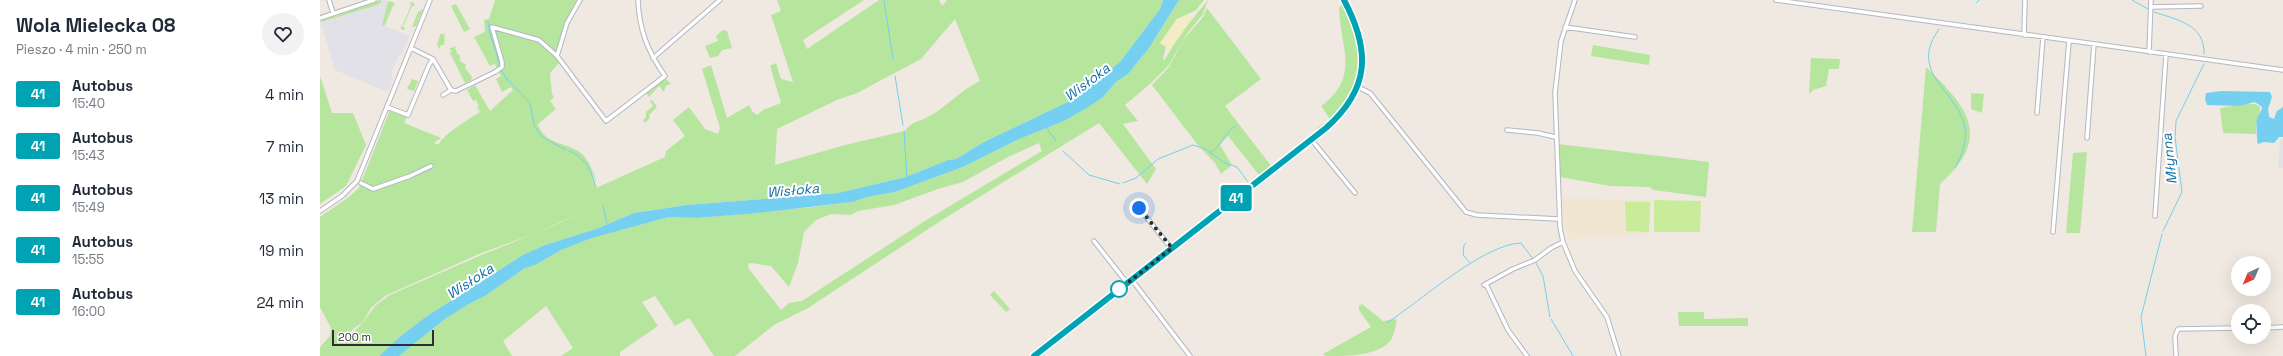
<!DOCTYPE html>
<html lang="pl">
<meta charset="utf-8">
<style>
body{margin:0;font-family:"Space Grotesk",sans-serif;background:#f2f2f3;color:#1f2937;height:100vh;display:flex;flex-direction:column;font-size:15px;white-space:nowrap}
*{box-sizing:border-box;margin:0}
p{font-size:13px;color:#747a83}
.icon{flex:none;width:22px;height:22px;fill:none;stroke:currentColor;stroke-width:2;stroke-linecap:round;stroke-linejoin:round}
.map{position:relative;flex:1;overflow:hidden}
.side{display:flex;flex-direction:column;background:#fff;width:320px}
.side>*{flex:none}
.badge{padding:0 8px;border-radius:3px;font-size:14px;line-height:26px}
.needle{width:26px;rotate:224deg}
.tools{position:absolute;left:1911px;top:256px;display:grid;gap:8px}
.tools a{display:grid;place-items:center;width:40px;height:40px;border-radius:50%;background:#fff;box-shadow:0 4px 16px #0002;font-size:20px}
.scale{position:absolute;left:12px;bottom:10px;width:102px;box-sizing:border-box;padding-left:4px;border:2px solid #2e2e2e;border-top:0;font-size:11px;line-height:14px;white-space:nowrap;color:#2e2e2e;-webkit-text-stroke:3px #fff;paint-order:stroke}
.you{position:absolute;width:20px;height:20px;margin:-10px;border:3px solid #fff;border-radius:50%;background:#1a73e8;box-shadow:0 0 0 6px #1a73e833}
.map>.badge{position:absolute;translate:-50% -50%;box-shadow:0 0 0 2px #fff}
.round{display:grid;place-items:center;flex:none;width:42px;height:42px;border-radius:21px;background:#f2f2f3}
.overview{display:flex;align-items:center;justify-content:space-between;height:68px;padding:0 16px}
h1{font-size:19px;font-weight:800;line-height:30px}
ul{padding:0;list-style:none}
li{display:flex;align-items:center;gap:12px;height:52px;padding:0 16px}
li div{flex:1}
li b{display:block;font-size:15px}
li em{font-style:normal}
li .badge{min-width:44px;font-weight:700;text-align:center}
main{display:flex;flex:1;min-height:0}
.map>svg:first-child{display:block}
</style>
<main>
<section class="side">
<div class="overview"><div><h1>Wola Mielecka 08</h1><p>Pieszo · 4 min · 250 m</p></div><a class="round"><svg class="icon" aria-label="heart" viewBox="0 0 24 24"><path d="M12 20l-8-8c-3-5 5-10 8-4 3-6 11-1 8 4z"/></svg></a></div>
<ul>
<li><span class="badge" style="background:#00a3b4;color:#fff">41</span><div><b>Autobus</b><p>15:40</p></div><em>4 min</em></li>
<li><span class="badge" style="background:#00a3b4;color:#fff">41</span><div><b>Autobus</b><p>15:43</p></div><em>7 min</em></li>
<li><span class="badge" style="background:#00a3b4;color:#fff">41</span><div><b>Autobus</b><p>15:49</p></div><em>13 min</em></li>
<li><span class="badge" style="background:#00a3b4;color:#fff">41</span><div><b>Autobus</b><p>15:55</p></div><em>19 min</em></li>
<li><span class="badge" style="background:#00a3b4;color:#fff">41</span><div><b>Autobus</b><p>16:00</p></div><em>24 min</em></li>
</ul>
</section>
<div class="map">
<svg width="1963" height="356" viewBox="0 0 1963 356">
<rect width="100%" height="100%" fill="#efe9e1"/>
<path fill="#e3e1e8" d="M62 0 68 1 63 25 90 36 82 54 79 55 72 71 71 74 73 78 68 92 15 70 0 21Z
M1960 139H1963V168L1958 167Z"/>
<path fill="#f0e6d1" d="M1242 198 1331 200 1330 235 1248 239 1246 228 1244 227Z"/>
<path fill="#b6e59e" fill-rule="evenodd" d="M60 0 62 2 57 5 1 22 2 19Z
M175 0H259C249 17 236 42 240 62L230 73 232 94 234 97 230 101 236 109 218 124C224 145 247 142 261 153 269 159 274 174 277 183L272 173 276 188 345 157 346 151 365 136 353 120 369 107 385 129 398 134 400 128 382 69 391 65 407 118 429 105 432 111 437 115 443 110 461 103 450 66 456 63 461 79 473 82 451 15 461 11 457 0H544L483 40 487 49 559 0H619L622 6 627 0H843L840 9 800 62 754 99 664 142 636 159 628 160 586 177 518 193 367 205 314 213 276 229 225 245 203 255 107 316 82 335 59 356H0V347L10 336 11 328 0 307V217L29 197 39 188 70 110 87 117 84 123 121 138 115 142V144H119C123 135 150 118 160 112L158 108H156L159 106 156 100 153 101 147 90 155 85 170 111 193 90 191 87 182 92 176 79 181 76 175 64 170 66 154 37 165 32 164 20 169 19ZM635 19 660 81C639 91 627 107 608 117 598 122 591 122 585 131L525 145 455 165 457 129 517 100 537 93 601 59ZM279 205 233 226 159 256 70 295 55 306 41 325 22 343 33 329 42 323 51 308 65 296 159 254 216 233Z
M859 0H884L876 10 857 19 840 43 846 47 843 58 844 61 860 34 888 0 883 14 866 35 849 65 831 83 805 105 818 121 803 124 836 169 827 184 779 123 622 220 488 308 454 325 415 356H394L369 318 355 326 335 296 322 302 338 326 300 352V356H241L253 348 226 306 183 341 192 356H79L125 319 149 304 165 296 205 268 215 265 241 250 272 238 349 217 377 218 494 207 533 202 547 197 575 192 643 167 697 140 744 121 782 98 796 82 808 74 829 48ZM719 143 722 151 608 219 482 301 469 303 461 310 429 269 428 264 431 263 451 266 469 287 478 263 484 232 496 220 511 214 531 215 538 211 574 205 618 189 643 182 688 157Z
M68 1 73 2 75 5 73 6 65 25 62 26Z
M93 2 95 6H92L83 27 86 29 82 30 80 26 82 27 91 5 89 3Z
M1024 2C1051 53 1045 95 999 130L997 128 1010 119 1001 106C1041 77 1020 47 1019 8Z
M136 4 150 29 144 32 131 6Z
M887 8 941 79 905 106 952 167 939 175 908 136 900 145 912 165 901 174 895 163 877 144 832 85 849 67 864 39 883 17Z
M103 9 96 26 92 27 98 12Z
M403 30 407 31 412 48 402 50 398 56 390 58 385 46 398 41 396 36Z
M125 32 124 45H121L119 49 117 44 121 33 124 35Z
M1273 45 1330 55 1329 65 1271 56Z
M136 46 135 48 138 55 140 54V61L146 65 145 68 152 77 151 80 145 83 130 53 132 51 129 49Z
M1491 58 1520 59 1519 69H1509L1506 86 1493 90 1489 94Z
M1606 67C1648 108 1673 136 1620 184L1616 232H1592Z
M0 76 12 113H33L46 145 26 186 0 204Z
M345 78 351 84 346 86 344 92 339 86 329 97 326 93Z
M92 79 98 81 94 91 87 89Z
M1651 93 1664 94 1662 113 1651 109Z
M332 100 337 107 329 115 330 118 325 123 323 120 326 117V112L333 106 330 101Z
M1927 104H1935L1940 107C1941 111 1935 122 1936 134L1903 133 1900 108Z
M1238 144 1389 162 1386 197 1334 190 1329 187 1290 186 1240 177Z
M1767 152 1760 233H1746L1753 153Z
M674 291 690 309 686 312 670 295Z
M1042 304 1063 321 1076 319C1077 326 1074 333 1071 340 1059 356 1028 356 1006 356L1003 354 1051 327 1039 310V306Z
M1358 312H1384V319L1428 318V326H1359Z"/>
<path fill="#f3ecc5" d="M868 15 872 19 850 50 840 43 857 19Z"/>
<path fill="#c9ec9a" d="M1334 200 1381 201 1380 232H1334Z
M1305 202H1330L1329 232 1306 231Z"/>
<path fill="#75cff0" d="M843 0H859L829 48 808 74 796 82 782 98 765 109 744 121 697 140 643 167 575 192 547 197 533 202 437 213 377 218 349 217 272 238 241 250 215 265 205 268 165 296 149 304 125 319 79 356H59L82 335 107 316 203 255 225 245 276 229 314 213 367 205 518 193 586 177 628 160 636 159 664 142 754 99 800 62 840 9Z
M1901 91 1950 92 1952 97 1948 109 1949 117 1954 119 1957 111 1963 107V137H1959L1954 143 1944 142 1938 144C1937 142 1936 122 1937 119 1938 114 1942 112 1942 107L1935 102 1919 106 1887 105 1885 99 1886 93Z"/>
<g fill="none" stroke-linecap="round" stroke-linejoin="round">
<path stroke="#75cff0" stroke-width="1" d="M564 0 573 59
M1812 0 1828 9
M1656 3 1659 0
M1834 12C1857 20 1885 24 1884 54
M168 22 169 30 175 50
M1619 29C1577 88 1677 97 1635 168
M176 52 180 67
M181 70 186 78 210 103 214 125 222 137 246 150
M575 76 583 125
M727 128 736 141
M584 131 587 178
M249 151C266 157 271 171 276 187
M743 151 769 175 800 184
M891 152C899 149 906 130 916 126
M803 183 816 178 838 159 873 145 885 149 905 163 917 167 928 182
M283 205 287 224
M1843 231 1862 192 1855 137 1856 121 1884 64
M1146 243 1144 245 1143 255 1150 263
M1216 263 1223 276 1230 317
M1231 319 1253 356
M1067 323C1100 301 1164 244 1201 243L1213 259
M1826 356 1821 317 1842 234"/>
<defs>
<path id="minor" d="M9 0 13 13
M260 0 247 23 237 56 286 121 345 76C328 52 319 30 318 0
M1255 0 1241 41 1235 93 1240 227 1243 242 1255 271 1287 317 1299 356
M1456 0 1963 70
M1831 7 1881 6
M0 18 54 0
M1245 27 1315 37
M1704 35 1705 0
M91 48 113 59 131 90 136 91 175 72 182 67V62L172 27 219 40 237 56
M1829 52 1831 0
M333 58 400 0
M1038 87 1050 93 1146 212 1157 215 1239 219
M123 95 131 90
M67 107 88 115 109 65 113 59
M1717 113 1723 37
M1187 130 1218 133 1235 137
M1767 138 1774 44
M991 139 1035 193
M41 183 53 189 90 176 111 166
M819 208 851 248
M0 211 22 196 37 181 110 0
M1835 216 1846 54
M1733 232 1749 41
M774 241 807 283
M812 280 870 356
M1166 284 1188 330 1207 356
M1164 285 1193 269 1215 260 1231 248 1243 242
M1944 328 1963 327
M714 356 1006 128C1050 88 1051 51 1024 0
M1856 356 1855 336 1858 329 1918 328"/>
</defs>
<use href="#minor" stroke="#b4b7c1" stroke-width="5.5"/>
<use href="#minor" stroke="#fff" stroke-width="3.5"/>
</g>
<g fill="none" stroke-linecap="round" stroke-linejoin="round">
<defs>
<path id="line" d="M714 356 1006 128C1050 89 1051 51 1024 0"/>
</defs>
<use href="#line" stroke="#fff" stroke-width="9"/>
<use href="#line" stroke="#00a3b4" stroke-width="6"/>
<path stroke="#2e2e2e" stroke-width="4" stroke-dasharray="0 7.2" d="M799 289 796 292 852 248 819 208"/>
</g>
<circle fill="#fff" stroke="#00a3b4" stroke-width="2" cx="799" cy="289" r="8"/>
<g text-anchor="middle" dominant-baseline="central" stroke-width="4" stroke-linejoin="round" paint-order="stroke">
<g font-size="14" font-style="italic" fill="#0d6fa3" stroke="#fff">
<text transform="translate(767 82) rotate(-37)">Wisłoka</text>
<text transform="translate(1849 159) rotate(-96)">Młynna</text>
<text transform="translate(473 190) rotate(-5)">Wisłoka</text>
<text transform="translate(150 281) rotate(-33)">Wisłoka</text>
</g>
</g>
</svg>
<div class="tools">
<a><svg class="needle" viewBox="-14 -14 28 28"><path d="M0-13l5 13h-10z" fill="#e53935"/><path d="M0 13l5-13h-10z" fill="#747a83"/></svg></a>
<a><svg class="icon" aria-label="locate" viewBox="0 0 24 24"><circle cx="12" cy="12" r="6"/><path d="M12 2v4M12 18v4M2 12h4M18 12h4"/></svg></a>
</div>
<div class="scale">200 m</div>
<div class="you" style="left:819px;top:208px"></div>
<b class="badge" style="left:916px;top:198px;background:#00a3b4;color:#fff">41</b>
</div>
</main>
